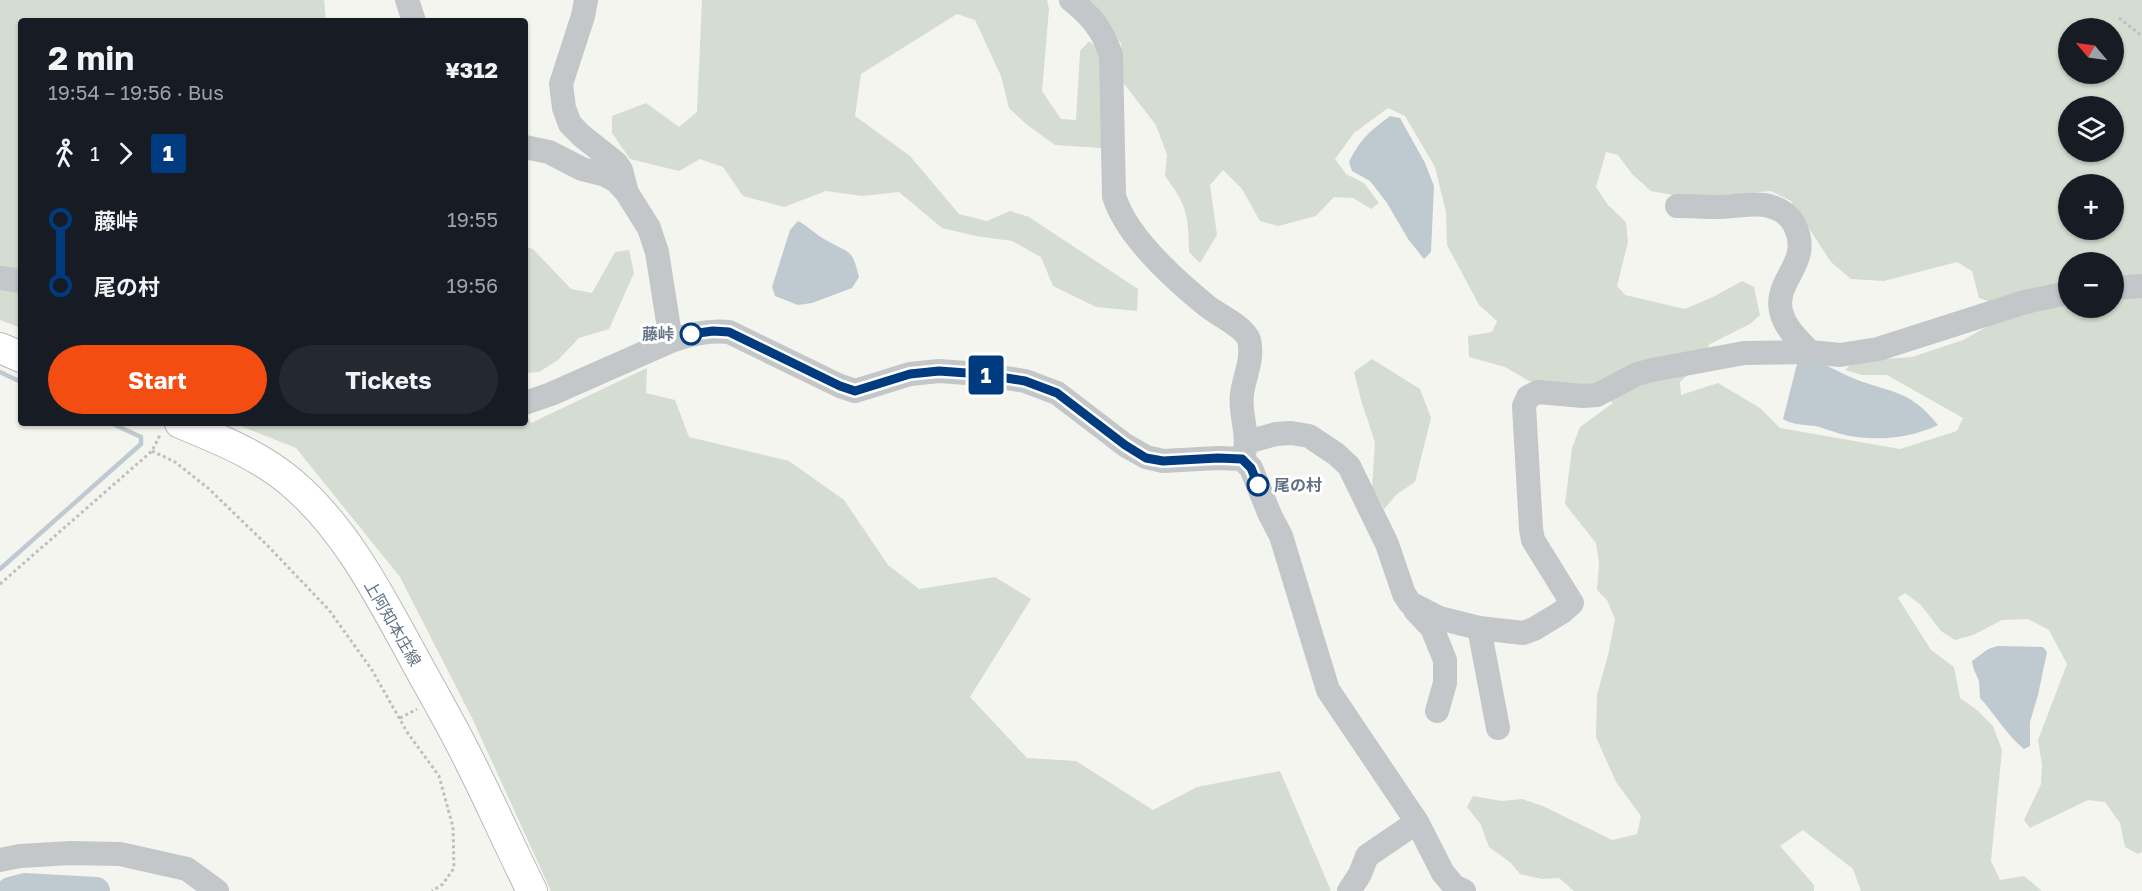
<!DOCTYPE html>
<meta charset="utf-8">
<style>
body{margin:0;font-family:"Golos Text","Noto Sans JP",sans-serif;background:#242831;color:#f1f3f6;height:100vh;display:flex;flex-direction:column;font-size:22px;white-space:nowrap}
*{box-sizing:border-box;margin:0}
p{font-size:20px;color:#9ea1a6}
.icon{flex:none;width:33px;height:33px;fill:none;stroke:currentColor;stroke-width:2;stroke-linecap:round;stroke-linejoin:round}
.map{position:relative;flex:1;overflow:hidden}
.details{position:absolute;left:18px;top:18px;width:510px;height:408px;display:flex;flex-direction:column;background:#171b24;border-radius:6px;box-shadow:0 2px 4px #0004}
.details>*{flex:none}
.badge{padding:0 12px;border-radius:4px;font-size:21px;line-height:39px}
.needle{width:39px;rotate:299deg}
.controls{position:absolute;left:2058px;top:18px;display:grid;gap:12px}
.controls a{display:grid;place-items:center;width:66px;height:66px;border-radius:50%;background:#171b24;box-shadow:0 2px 4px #0004;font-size:30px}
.map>.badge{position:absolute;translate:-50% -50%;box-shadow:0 0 0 3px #fff}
.legs{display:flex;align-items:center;gap:9px;height:66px;padding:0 30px;font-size:20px}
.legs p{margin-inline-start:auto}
.overview{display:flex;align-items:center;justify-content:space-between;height:102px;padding:0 30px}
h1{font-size:33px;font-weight:700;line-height:45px}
.button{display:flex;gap:12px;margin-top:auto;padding:12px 30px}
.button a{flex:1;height:69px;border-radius:36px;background:#f34d12;color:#fff;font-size:24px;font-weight:700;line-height:69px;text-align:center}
.button a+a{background:#242831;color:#f1f3f6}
ul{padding:0 30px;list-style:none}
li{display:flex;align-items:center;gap:21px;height:66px;font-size:22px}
li i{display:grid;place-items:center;width:9px;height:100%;margin:0 8px;background:currentColor}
li i::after{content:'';width:15px;height:15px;margin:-8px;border:4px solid;border-radius:50%;background:#171b24}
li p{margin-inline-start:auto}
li:first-child i{background:linear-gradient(#0000 50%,currentColor 0)}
li:last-child i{background:linear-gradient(currentColor 50%,#0000 0)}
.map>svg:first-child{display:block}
</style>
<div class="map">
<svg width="2142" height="891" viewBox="0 0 2142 891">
<rect width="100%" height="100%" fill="#f5f5f0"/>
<path fill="#d5dcd1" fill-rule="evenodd" d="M0 0H324L326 21H21V328L0 320Z
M702 0H1047L1049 9 1042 91 1061 119 1076 120 1080 51 1089 41 1101 52 1105 123 1101 148 1055 145 1026 124 1009 108 1001 76 975 20 957 14 861 74 855 116 910 156 959 214 987 221 1010 211 1029 217 1138 289 1137 311 1096 307 1053 286 1041 257 1012 241 976 236 942 228 899 192 863 196 826 191 784 207 743 196 723 167 700 159 679 171 630 159 612 133V116L646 103 679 127 697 112Z
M1081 0H2142V852L2138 854 2125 847 2120 823 2105 802 2088 800 2030 828 2024 820 2041 784 2042 765 2038 740 2067 664 2049 630 2028 619 2002 620 1973 635 1955 640 1941 631 1921 605 1905 593 1898 598 1931 650 1954 667 1960 698 1977 710 1993 726 2002 750 1991 861 2000 880 2024 876 2042 891H1861L1853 869 1803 830 1780 846 1814 885V891H1574L1559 878 1542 879 1520 874 1511 863 1489 847 1481 825 1467 807 1473 796 1502 801 1522 799 1543 806 1612 840 1637 834 1641 816 1616 782 1596 737 1597 695 1609 651 1615 619 1607 600 1597 590 1599 563 1596 543 1565 504 1572 448 1580 427 1613 403 1595 391 1571 390 1529 381 1505 367 1469 357 1468 336 1492 332 1497 321 1479 305 1447 245 1446 212 1435 167 1405 116 1388 108 1354 133 1335 159 1346 174 1364 183 1379 203 1371 209 1353 198 1334 197 1316 216 1278 226 1260 221 1242 189 1223 170 1210 185 1217 235 1200 263 1189 252C1188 215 1188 207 1165 176L1167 155 1156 125 1121 80V43ZM2068 28H2114V74H2068ZM2068 106H2114V152H2068ZM1606 152 1618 155 1632 174 1651 191 1690 198 1771 191 1791 201 1831 262 1851 279 1884 281 1957 262 1972 271 1979 298 1994 303 1999 320 1963 340 1912 357 1854 361 1845 370 1862 375H1887L1963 418 1957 431 1900 449 1780 428 1760 408 1718 383 1681 395 1680 382 1693 370 1710 344 1750 324 1760 315 1754 287 1742 281 1713 297 1685 309 1625 295 1617 286 1628 242 1626 222 1608 205 1596 187ZM2068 184H2114V230H2068ZM2068 262H2114V308H2068Z
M525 247 533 249 571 289 592 293 615 252 629 250 634 273 609 329 579 338 558 360 539 372 525 373Z
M1372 359 1420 389 1431 418 1415 482 1397 494 1384 509 1372 487 1375 442 1361 400 1354 372Z
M647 368 646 393 675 400 689 437 789 461 844 500 888 565 919 589 995 577 1031 599 970 697 1027 758 1076 761 1153 810 1197 787 1280 771 1331 891H551L473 720 400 577 296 448 233 423H525V411L531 423Z"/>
<path fill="#bfcad0" d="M1390 116 1400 118 1425 163 1434 186 1431 252 1424 259 1408 239 1387 203 1370 181 1352 171 1349 162C1361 138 1369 132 1390 116Z
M798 221C808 226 816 235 826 240 849 254 852 247 859 277L852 288 812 303 798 305 775 296 772 287 790 230Z
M1815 359C1826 365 1837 371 1848 376 1888 394 1907 386 1938 425 1909 439 1872 442 1841 434 1834 432 1826 429 1819 427 1806 424 1794 426 1783 419L1798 360Z
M1998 646 2043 647 2047 652 2038 695 2030 722V746L2024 749C2007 736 1995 714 1980 698L1979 681 1974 670 1972 661 1988 649Z"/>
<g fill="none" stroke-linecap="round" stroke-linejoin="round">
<path stroke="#bfcad0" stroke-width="4.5" d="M0 372 21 382
M0 569 141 444V437L111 423"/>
<path stroke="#bfcad0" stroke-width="28" d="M10 891 25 887 96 891"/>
<defs>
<path id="major" d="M0 348 21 357
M180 423C219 439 259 455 292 483 347 530 381 598 415 660 434 695 454 729 471 764 492 806 511 849 532 891"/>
</defs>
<use href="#major" stroke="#b6babe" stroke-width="32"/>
<path stroke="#bdbfc1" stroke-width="3" stroke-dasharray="3 3" stroke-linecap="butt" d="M2119 18 2142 36
M152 451 175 462 208 488 267 545 329 610 372 670 407 732 439 776 453 827 454 868 443 884 432 891
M0 584 152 451 161 433
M400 718 417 709"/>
<path stroke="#c3c7ca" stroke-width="24" d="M407 0 414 21
M586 0 583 16 561 84 564 108 570 124 582 136 616 163 621 170 627 193 649 228 657 252 671 341
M1071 0C1092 17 1102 29 1111 55L1114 196C1126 236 1175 280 1207 306 1218 315 1245 327 1249 340 1254 358 1244 377 1242 394 1239 416 1251 436 1243 457
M525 147 549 152 582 169 605 175 616 181 627 193
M1677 206C1691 206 1705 207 1719 207 1732 207 1757 202 1769 206 1780 209 1789 214 1794 224 1814 263 1774 278 1781 311 1785 329 1799 340 1810 352
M0 278 21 281
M2114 288 2142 286
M525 403 551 394 671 341C690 334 708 330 729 332L840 386 855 391 910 374 939 371 981 374 1025 381 1057 393 1125 445 1146 457 1163 461 1218 458 1242 459 1251 468 1270 515 1281 536 1328 690 1417 822 1443 873 1454 886 1464 891
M1247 442 1276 434 1291 433 1309 436 1336 454 1349 466 1387 544 1404 594 1410 603 1439 618 1479 628 1523 633 1534 629 1562 612 1572 603 1533 540 1531 529 1524 406 1528 397 1538 392 1583 396 1597 395 1637 374 1652 370 1744 353 1810 352 1840 355 1878 349 2025 302 2068 293
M1415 610 1432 628 1445 660V683L1437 711
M1479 628 1498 728
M0 860 20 856 71 853 120 854 187 869 217 891
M1349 891 1360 874 1367 856 1417 822"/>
<use href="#major" stroke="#fff" stroke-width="30"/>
</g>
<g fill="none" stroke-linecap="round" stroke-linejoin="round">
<defs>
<path id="line-1" d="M691 334 713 331 729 332 840 386 855 391 910 374 939 371 981 374 1025 381 1057 393 1125 445 1146 458 1163 461 1218 458 1242 459 1251 468 1258 485"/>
</defs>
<use href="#line-1" stroke="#fff" stroke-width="14"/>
<use href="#line-1" stroke="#003b80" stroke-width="9"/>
</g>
<g fill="#fff" stroke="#003b80" stroke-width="3">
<circle cx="691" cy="334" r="10"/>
<circle cx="1258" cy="485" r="10"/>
</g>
<g text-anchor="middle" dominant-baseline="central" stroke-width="6" stroke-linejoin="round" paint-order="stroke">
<g font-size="16" font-weight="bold" fill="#617384" stroke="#fff" text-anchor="end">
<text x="674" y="334">藤峠</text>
<text x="1274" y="485" text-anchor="start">尾の村</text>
</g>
<g font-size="16" fill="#617384" stroke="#fff">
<text transform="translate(393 623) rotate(60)">上阿知本庄線</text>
</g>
</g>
</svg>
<div class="controls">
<a><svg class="needle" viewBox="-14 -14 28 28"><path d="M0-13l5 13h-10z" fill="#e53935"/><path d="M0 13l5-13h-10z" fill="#9ea1a6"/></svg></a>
<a><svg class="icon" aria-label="layers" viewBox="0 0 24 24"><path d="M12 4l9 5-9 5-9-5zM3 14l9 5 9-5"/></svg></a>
<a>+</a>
<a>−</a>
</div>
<b class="badge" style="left:986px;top:375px;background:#003b80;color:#fff">1</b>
<section class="details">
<div class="overview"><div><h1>2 min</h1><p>19:54 – 19:56 · Bus</p></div><b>¥312</b></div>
<div class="legs"><svg class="icon" aria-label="walk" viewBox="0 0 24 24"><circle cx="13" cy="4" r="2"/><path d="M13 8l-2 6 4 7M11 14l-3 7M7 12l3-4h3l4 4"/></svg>1<svg class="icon" aria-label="forward" viewBox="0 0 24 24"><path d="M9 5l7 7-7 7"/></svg><b class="badge" style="background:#003b80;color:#fff">1</b></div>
<ul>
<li><i style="color:#003b80"></i><b>藤峠</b><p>19:55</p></li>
<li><i style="color:#003b80"></i><b>尾の村</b><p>19:56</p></li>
</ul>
<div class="button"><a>Start</a><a>Tickets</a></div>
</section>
</div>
